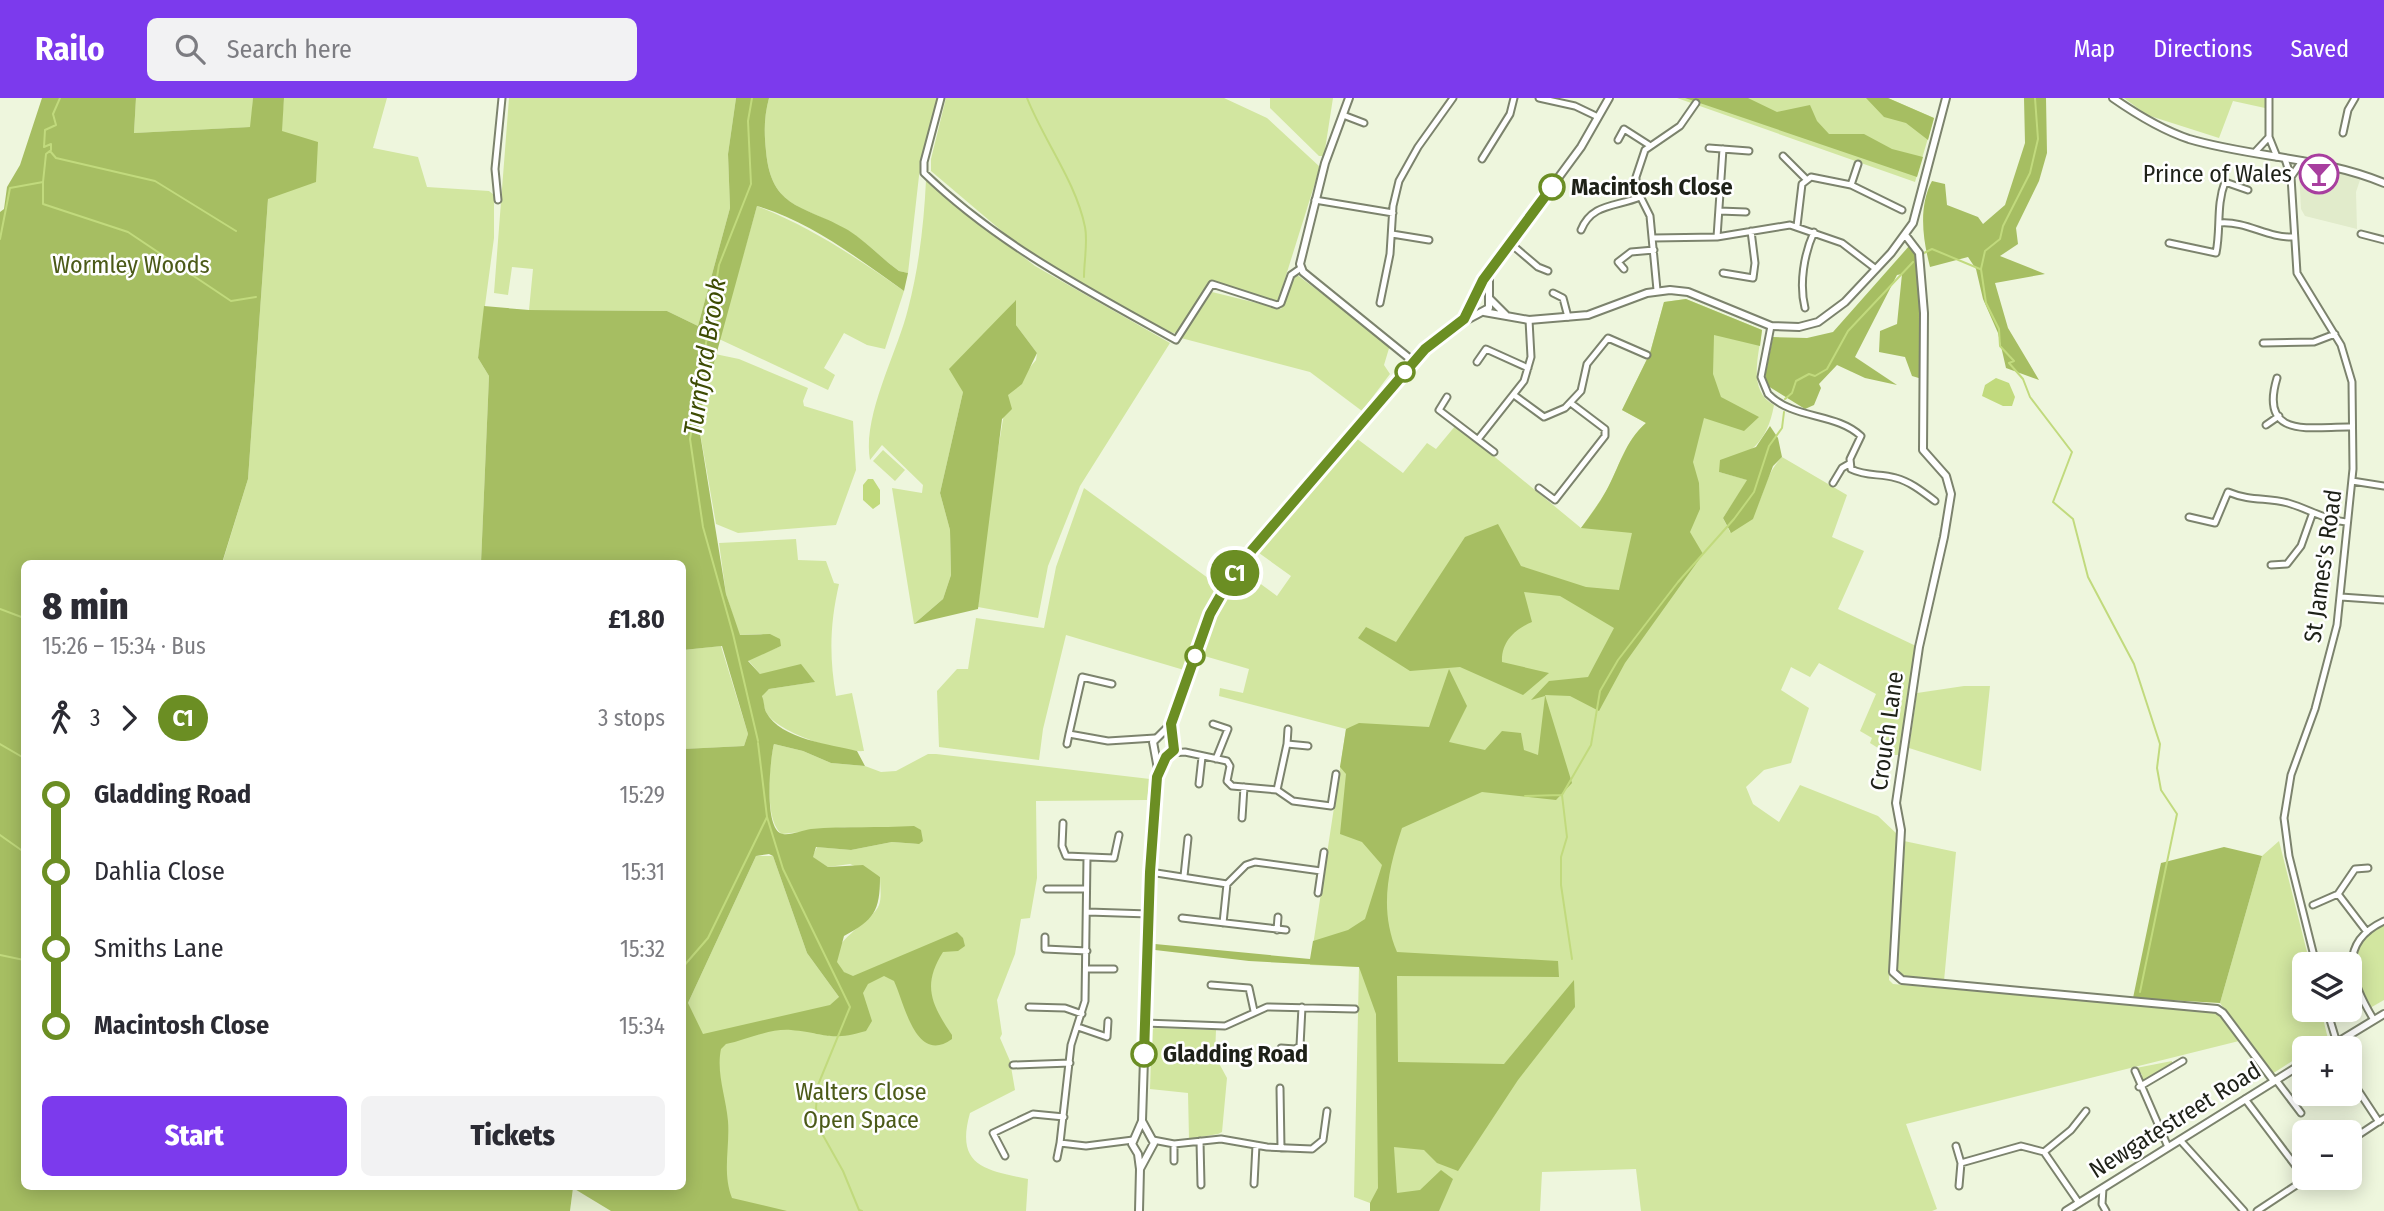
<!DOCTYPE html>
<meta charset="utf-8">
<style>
body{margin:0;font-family:"Fira Sans Condensed",sans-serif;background:#f2f2f3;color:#2b2b33;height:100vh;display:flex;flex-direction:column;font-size:26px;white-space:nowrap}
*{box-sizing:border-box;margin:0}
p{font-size:23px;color:#7c7c81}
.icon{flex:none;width:38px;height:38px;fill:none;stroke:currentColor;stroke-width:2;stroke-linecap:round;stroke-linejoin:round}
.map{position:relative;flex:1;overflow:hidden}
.sheet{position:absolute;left:21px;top:462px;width:665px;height:630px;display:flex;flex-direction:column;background:#fff;border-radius:10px;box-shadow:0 4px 18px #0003}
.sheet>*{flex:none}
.badge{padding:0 14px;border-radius:23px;font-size:24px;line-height:46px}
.tools{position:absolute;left:2292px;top:854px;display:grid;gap:14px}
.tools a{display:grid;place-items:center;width:70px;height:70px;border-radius:10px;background:#fff;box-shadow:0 4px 18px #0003;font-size:35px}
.map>.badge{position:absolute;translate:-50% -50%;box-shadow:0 0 0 4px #fff}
.legs{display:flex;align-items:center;gap:10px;height:77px;padding:0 21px;font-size:23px}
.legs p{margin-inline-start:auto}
.summary{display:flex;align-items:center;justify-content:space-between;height:119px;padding:0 21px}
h1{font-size:38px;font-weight:800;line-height:52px}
.primary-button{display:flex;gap:14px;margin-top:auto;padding:14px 21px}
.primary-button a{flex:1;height:80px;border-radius:10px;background:#7c3aed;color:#fff;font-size:28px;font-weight:800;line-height:80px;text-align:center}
.primary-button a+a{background:#f2f2f3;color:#2b2b33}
ul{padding:0 21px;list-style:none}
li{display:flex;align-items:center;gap:24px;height:77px;font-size:26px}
li i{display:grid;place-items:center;width:10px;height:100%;margin:0 9px;background:currentColor}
li i::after{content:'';width:18px;height:18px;margin:-9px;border:5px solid;border-radius:50%;background:#fff}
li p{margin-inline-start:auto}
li:first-child i{background:linear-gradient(#0000 50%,currentColor 0)}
li:last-child i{background:linear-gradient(currentColor 50%,#0000 0)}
header{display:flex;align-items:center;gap:42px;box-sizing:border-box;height:98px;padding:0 35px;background:#7c3aed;color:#fff}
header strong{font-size:33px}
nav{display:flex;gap:38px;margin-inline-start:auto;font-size:24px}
.search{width:490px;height:63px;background:#f2f2f3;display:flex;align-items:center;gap:18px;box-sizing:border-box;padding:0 24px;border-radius:10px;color:#7c7c81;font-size:26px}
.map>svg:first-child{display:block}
</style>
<header>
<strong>Railo</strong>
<div class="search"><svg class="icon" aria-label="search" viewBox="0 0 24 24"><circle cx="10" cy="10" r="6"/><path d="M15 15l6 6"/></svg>Search here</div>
<nav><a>Map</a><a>Directions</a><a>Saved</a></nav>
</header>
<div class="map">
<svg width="2384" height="1113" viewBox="0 0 2384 1113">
<rect width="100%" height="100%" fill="#eef6dd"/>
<path fill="#e1ebcb" d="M2306 67 2361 79 2356 94 2357 131 2305 118 2301 111 2299 73Z
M573 1090 606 1108 611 1113H570Z"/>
<path fill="#d2e6a0" d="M136 0H253L251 29 134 35Z
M284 0H387L373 50 418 59 427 89 489 93 494 97V140L478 260 489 278 481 465 222 466 248 381 268 101 281 33Z
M509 0H736L728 56 730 110 698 228 667 213 529 212 533 171 512 169 508 197 494 195Z
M769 0H939L919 78 908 175 899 173C882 161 866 143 848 133 805 107 771 112 766 53 764 34 764 19 769 0Z
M946 0H1224L1267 20 1320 69 1278 203 1210 183 1176 235 1165 234 1023 151 931 73V61Z
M1270 0H1333L1324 58H1319L1270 10Z
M1677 0H1888L1934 20 1915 84Z
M2124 0H2267L2265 10 2233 3 2219 40 2147 17Z
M926 82 1035 168 1170 245 1080 388 1048 468 1038 520 978 509 989 407 1007 297 1036 262 1037 255 1016 227 1015 203 981 240 963 294 940 395 950 432 951 477 943 501 914 526 892 390 922 395 923 387 882 347 870 362C862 318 898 253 908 211 919 169 924 125 926 82Z
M757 108C811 129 857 160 904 193L885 251 867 247 844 235 824 270 835 277 828 292 719 241Z
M1296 176 1390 247 1384 267 1390 276 1362 313 1310 274 1181 240 1212 194 1281 211Z
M1686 201 1762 232C1759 256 1747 293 1774 307 1767 346 1750 354 1719 374L1748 382 1723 420 1730 434C1769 415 1756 386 1782 359L1847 397 1832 439 1864 453 1838 511 1916 548 1899 657H1889L1870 645 1872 640 1860 633 1876 596 1819 565 1810 579 1791 569 1781 592 1809 610 1791 665 1764 672 1746 689 1753 706 1779 724 1800 687 1878 718 1897 736 1889 882 1893 886 2219 915 2239 943 1906 1026 1937 1111 1932 1113H1641L1636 1071 1542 1074 1540 1113H1370V1105L1354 1099 1359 869 1310 867 1346 631 1219 598 1220 590 1243 595 1249 571 1201 557 1224 499 1243 473 1277 498 1291 478 1259 455 1356 340 1403 375 1427 345 1436 351 1456 327 1581 430C1590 417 1599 405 1607 392 1619 369 1625 343 1646 325L1622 312 1650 255 1664 204Z
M715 256 739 261 808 290 803 303 804 308 853 323 856 372 836 427 738 435 716 426 698 323Z
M883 352 905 372 895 383 873 363Z
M1084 390 1219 488 1184 572 1066 537 1043 631 1039 662 939 649 937 593 957 571H968L976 520 1044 530 1056 469Z
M796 441 798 462 826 463 834 485 839 486C830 525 829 558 836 598L852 595 864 653C842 655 777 635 766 614 764 610 763 602 762 597L769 591 814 584 760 576 748 562 781 548 761 536 739 537 726 496 719 445Z
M721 548 748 636 744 648 683 651V552Z
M1964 588H1990L1981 673 1909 650 1917 595Z
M774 646 803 653 831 665 865 668 881 674 896 673 928 656H936L1150 681 1147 702 1036 703 1037 780 1030 820 1021 821 1015 856 997 902 1002 936 1000 940 1010 963 1015 992 970 1015C955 1068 985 1072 1028 1081L1026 1113H714L688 905 756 758H773L807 855 839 899 864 876 852 879C805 854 871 828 879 807 882 799 880 787 880 779L850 766 828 769 812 759 817 749 851 752 892 744 919 746 879 730 845 729 782 736C764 724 769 665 774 646Z
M1904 743 1956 754 1944 883 1902 879 1897 873Z
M2279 743 2310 866H2305V912H2321L2328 941 2313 950H2305V955L2272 976 2220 905 2262 758Z
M2384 826V902L2370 910C2352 881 2345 841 2384 826Z
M1155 930 1216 932 1215 958 1227 980 1222 1034 1218 1036 1189 1041 1188 995 1150 991 1152 931Z
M2172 963V967L2142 985V976H2138L2136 970Z"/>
<path fill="#a6be62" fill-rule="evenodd" d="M42 0H136L134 35 250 29 253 0H284L282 33 318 44 316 84 268 101 248 381 222 465 24 466V1088H682L683 651 744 648 748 636 722 548 683 552 682 466 481 465 489 278 478 260 484 208 529 212 667 213 698 228 730 110 728 56 736 0H769C764 19 764 34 766 53 771 112 805 107 848 132 866 143 882 161 899 173L908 175 904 193C859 161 811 124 757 108L698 323 726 496 740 537 770 536 780 541 781 548 748 563 760 576 801 566 815 584 769 591 762 598C764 602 764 610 766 614 781 642 831 646 857 653L865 668 831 665 803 653 774 646C770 661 764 726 780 735 788 739 802 732 811 731 845 728 879 730 914 728L921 732 923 743 919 746 892 744 851 752 816 749 813 759 828 769 863 767 880 779C880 813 874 822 844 838L837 864 844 874 853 878 957 834 963 840 965 848 958 853 943 854C922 887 931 906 952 937V941C916 967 905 907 894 883L884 878 868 886 863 895 872 923 866 933C828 944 826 935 791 932 771 930 745 942 726 946L721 951C716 975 726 999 728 1023 730 1050 722 1074 732 1100L787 1113H611L573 1090 570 1113H0V114L4 111 7 89 20 67ZM769 756 773 758 807 855 839 899 830 907 703 936 688 905 756 758Z
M1685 0H1748L1777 14 1810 7 1817 23 1829 36H1864L1892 51 1923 59 1917 79Z
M1866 0H1888L1934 20 1928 42 1906 25 1884 19Z
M2024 0H2046L2047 55 2039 83 2016 130 2018 146 2000 158 2045 176 1995 185 2008 230 2039 282 2006 270 1998 235 1983 201 1976 171 1968 159 1930 169C1923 142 1918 109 1932 83L1945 86 1947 107 1978 119 1983 126 2005 107 2025 45Z
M1910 147 1916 156 1923 237 1922 281 1912 278 1905 259 1879 254 1880 233 1897 226 1902 176 1897 177 1855 259 1897 287 1865 280 1837 267 1819 286 1821 290 1814 307 1805 311 1768 288 1765 279 1773 239 1807 240 1833 234Z
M1686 201 1762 232 1760 248 1714 237 1713 276 1721 299 1759 319 1744 333 1704 320 1693 364 1699 385 1700 411 1690 434 1703 456 1625 565 1599 613 1570 598 1545 597 1572 685 1556 702 1482 694 1402 730C1388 772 1379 811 1397 854L1558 863 1559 879 1397 878 1398 964 1504 966 1574 882 1575 909 1518 982 1458 1073 1437 1065 1424 1052 1394 1049 1397 1095 1420 1092 1441 1072 1453 1081 1439 1113H1370V1105L1378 1090 1376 916 1359 869 1249 863 1155 852V846L1310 861 1313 843 1348 832 1365 821 1382 767 1362 744 1340 736 1346 676 1340 669 1346 631 1359 625 1429 629 1449 571 1467 608 1449 644 1485 652 1502 633 1521 635 1524 652 1538 657 1545 598 1531 602 1549 583 1588 579 1614 530 1560 498 1524 494 1532 524C1515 531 1501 544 1502 564L1549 575 1523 597 1460 569 1410 573 1358 540 1366 529 1396 544 1465 439 1498 426 1521 468 1586 489 1619 492 1632 435 1581 430C1590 418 1599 406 1606 393 1619 370 1625 343 1646 325L1622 312 1650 255 1664 204Z
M1016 202V227L1037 255 1022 286 1008 297 1012 311 1002 321 978 511 914 526 943 501 951 477 950 432 940 395 963 294 949 271Z
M1770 328 1778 340 1782 359 1773 368 1753 421 1731 435 1723 420 1747 382 1719 374 1720 362 1756 349Z
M2224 749 2262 758 2220 905 2133 900 2161 765Z"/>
<path fill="#c1da7d" d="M1996 280 2009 285 2015 299 2012 308H2003L1982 298 1985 287Z
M868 381H873L880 392V406L873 411 863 402V387Z"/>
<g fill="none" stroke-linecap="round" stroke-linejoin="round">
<path stroke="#c1da7d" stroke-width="2" d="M752 0 748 23 751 86 719 167 690 341 703 429 733 536 758 643
M1027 0C1044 43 1076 84 1085 129 1088 144 1084 163 1084 179
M2035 0 2038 41 2030 75 2003 128 2000 141 1985 153 1981 171 1986 205 1999 231 2000 248 2014 263 2009 265 2023 281 2030 299 2072 354 2053 404 2073 421 2088 479 2134 566 2160 646 2157 670 2161 692 2177 716 2140 894
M50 53 56 60 155 83 236 133
M43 84V106L128 134 231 203 256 199
M0 141 10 90 43 84 46 56 51 52V46L44 49 45 32 56 27 53 16 60 0
M1922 156 1932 151 1980 171
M1785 301 1792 295 1796 283 1809 276 1815 278 1827 271 1848 233 1913 164
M0 511 24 520
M0 646 24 660
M1562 697 1591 647 1600 593 1618 562 1678 484 1734 421 1754 394 1769 348 1782 330 1784 314
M1525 698 1562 697 1567 739 1561 759V787L1572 861
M767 719 783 771 850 909 818 987 816 1010 820 1032 843 1073 859 1112 862 1113
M0 737 24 754
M0 857 24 862
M682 870 708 840 767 719 758 645"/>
<defs>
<path id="minor" d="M941 0 924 64V75C997 146 1088 193 1176 242L1212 186 1277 207 1281 205 1291 177 1301 170
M1539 0 1575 8 1598 19
M2269 0V39L2277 59
M1343 17 1364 25
M2343 35 2348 12 2355 0
M1618 42 1624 31 1649 47
M1709 50 1749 53
M2256 53 2269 39
M1783 58 1806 81
M1482 61 1510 16 1514 0
M2285 61 2291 79 2297 175 2341 247 2352 284 2353 371 2337 527 2315 611 2291 677 2284 720 2289 758 2316 866
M2291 79 2302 63
M1851 87 1858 66
M498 102 495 71 502 0
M1315 102 1393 115
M1719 113 1746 114
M2220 125C2247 123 2267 140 2293 139
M1797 128 1802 86 1811 79 1851 87 1902 112
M1581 132C1592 105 1616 109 1640 99
M1392 136 1429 142
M2361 136 2384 142
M1717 139 1723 51
M1653 140 1717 139 1790 127 1842 145 1876 171
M2169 145 2216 155C2221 131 2216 107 2225 84L2248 92
M1511 146 1538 169 1548 173
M1624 171 1618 164 1631 154 1654 152
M1723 175 1753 180 1755 165 1751 133
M1657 192 1650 118 1636 90V79L1645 52 1680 28 1696 5
M1553 195 1563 200 1568 219
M1380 205 1390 156 1393 108 1399 83 1418 49 1453 0
M1805 210C1799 186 1804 156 1814 134
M1771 228 1761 279 1768 296C1794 322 1835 314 1861 338L1850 361 1851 371C1867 379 1880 375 1896 380 1911 384 1923 394 1935 403
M2263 245 2314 244 2335 236
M1477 264 1486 251 1528 270
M2277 280C2258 343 2314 328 2351 329
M1514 297 1544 319 1565 310 1581 293 1587 266 1608 240 1647 257
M1447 299 1439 312 1494 354
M2266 327 2279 318
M1479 340 1524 283 1531 259 1529 222
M2352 383 2384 388
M1833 385 1842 370 1849 366
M1539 390 1555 402 1605 338V331L1572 306
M2189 419 2215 425 2228 394C2252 404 2266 399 2288 405 2309 411 2324 422 2346 424
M2271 467 2287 466 2301 448 2312 417
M2341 499 2384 502
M1112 586 1082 579 1069 636 1108 643 1155 640
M1213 626 1228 631 1216 661
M1067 646 1069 636
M1287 646 1288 631
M1172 655 1185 654 1227 663 1230 668 1227 683 1232 688 1277 692 1293 703 1331 708 1336 676
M1199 686 1202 659
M1277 692 1287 646 1308 648
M1242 720 1244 689
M1063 725 1062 748 1066 758 1114 760 1119 737
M1150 774 1227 786 1246 767 1255 764 1321 773
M1184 778 1188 740
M1047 791H1086
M1318 795 1324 754
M2338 796 2367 834
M2313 807 2338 796 2355 771 2368 770
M1088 814 1149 816
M1182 820 1286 832
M1223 825 1227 786
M1277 832 1278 819
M1045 839V851L1087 853
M1086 871H1114
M1211 887 1249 890 1254 913
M1029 909 1065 910 1082 916
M2327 912 2337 945
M2374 922C2352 886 2335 846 2384 823
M1145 925 1225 928 1267 909 1355 911
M1078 929 1107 939 1108 923
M1281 950 1295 951 1300 948 1302 909
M1013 967 1070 965
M2135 973 2168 1049
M2350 980 2379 1024
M2276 982 2301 1015
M2139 989 2183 963
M1280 990 1281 1050
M2245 1001 2301 1075 2298 1086 2257 1113
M2357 1038 2384 1020
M1153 1042 1174 1046 1221 1041 1267 1049 1312 1051 1323 1042 1327 1013
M2180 1042 2244 1113
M1200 1043 1201 1087
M1060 1045 1071 947 1085 903 1087 759
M1956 1048 1961 1065 2021 1048 2044 1054 2071 1032 2086 1013
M2044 1054 2079 1105
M1005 1058 993 1035 1033 1016 1064 1019
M1057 1060 1060 1045 1086 1048 1133 1042
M1174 1063V1046
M1254 1086 1256 1047
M1959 1088 1961 1065
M2103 1090 2102 1106 2106 1113"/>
<path id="tertiary" d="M1349 0 1325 65 1300 166 1303 174 1414 264
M2113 0C2136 16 2162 32 2189 41 2253 60 2322 59 2384 85
M1906 138 1919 155 1924 215 1923 352 1946 378 1951 396 1944 439 1919 549 1896 705 1901 732 1893 874 1902 882 2217 911 2223 915 2274 983
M1490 201 1506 217
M1484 214 1529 222 1588 217 1647 195 1670 192 1688 194 1771 228 1799 229 1818 224 1845 204 1891 155 1913 125 1946 0
M1464 221 1483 182 1581 49 1609 0
M1158 671 1174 652 1171 626
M2328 950 2384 916
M1140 1071 1154 1045 1142 1023
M1139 1113 1140 1071 1138 1056 1132 1046 1142 1023 1150 774 1158 671 1153 644 1171 626 1210 516 1230 481 1425 251 1444 234 1489 210V177
M2066 1113 2305 964"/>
</defs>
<use href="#minor" stroke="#7c836d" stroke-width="9"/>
<use href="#tertiary" stroke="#7c836d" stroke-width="10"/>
<use href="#minor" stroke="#fff" stroke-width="5"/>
<use href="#tertiary" stroke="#fff" stroke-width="6"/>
</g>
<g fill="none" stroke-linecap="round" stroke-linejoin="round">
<defs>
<path id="line-1" d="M1144 956 1150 774 1157 679 1166 659 1174 652 1171 626 1210 516 1230 481 1252 452 1425 251 1464 221 1483 182 1552 89"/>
</defs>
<use href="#line-1" stroke="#fff" stroke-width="16"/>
<use href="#line-1" stroke="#6b8e23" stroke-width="10"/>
</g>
<defs>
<symbol id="bar-ring" viewBox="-11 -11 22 22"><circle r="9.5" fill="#fff" stroke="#a83e9f" stroke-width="1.5"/><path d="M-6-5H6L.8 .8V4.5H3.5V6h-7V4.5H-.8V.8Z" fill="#a83e9f"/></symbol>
</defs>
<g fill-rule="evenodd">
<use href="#bar-ring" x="2297" y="54" width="44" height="44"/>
</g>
<g fill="#fff" stroke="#6b8e23" stroke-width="3.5">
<circle cx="1552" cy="89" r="12"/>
<circle cx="1405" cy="274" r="9"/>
<circle cx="1195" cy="558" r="9"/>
<circle cx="1144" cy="956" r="12"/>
</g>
<g text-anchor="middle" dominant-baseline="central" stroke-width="5" stroke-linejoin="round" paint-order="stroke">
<g font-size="24" fill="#1e2118" stroke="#fff" text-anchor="end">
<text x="2292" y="76">Prince of Wales</text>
</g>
<g font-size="24" font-weight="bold" fill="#1e2118" stroke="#fff" text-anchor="start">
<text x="1571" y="89">Macintosh Close</text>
<text x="1163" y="956">Gladding Road</text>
</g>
<g font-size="24" fill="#4b5a18" stroke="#fff">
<text x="131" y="167">Wormley Woods</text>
<text x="861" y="994">Walters Close<tspan x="861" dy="28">Open Space</tspan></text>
</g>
<g font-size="24" fill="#1e2118" stroke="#fff">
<text transform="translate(2323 468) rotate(-82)">St James's Road</text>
<text transform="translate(1887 633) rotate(-82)">Crouch Lane</text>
<text transform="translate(2175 1022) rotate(-32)">Newgatestreet Road</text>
</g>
<g font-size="26" font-style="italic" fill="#3d4b03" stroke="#fff">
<text transform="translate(705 259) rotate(-81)">Turnford Brook</text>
</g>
</g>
</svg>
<div class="tools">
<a><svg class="icon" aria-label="layers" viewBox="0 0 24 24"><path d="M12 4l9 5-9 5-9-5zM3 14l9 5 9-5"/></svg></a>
<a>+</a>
<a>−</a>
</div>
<b class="badge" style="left:1235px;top:475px;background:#6b8e23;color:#fff">C1</b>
<section class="sheet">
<div class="summary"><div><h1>8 min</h1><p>15:26 – 15:34 · Bus</p></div><b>£1.80</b></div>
<div class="legs"><svg class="icon" aria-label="walk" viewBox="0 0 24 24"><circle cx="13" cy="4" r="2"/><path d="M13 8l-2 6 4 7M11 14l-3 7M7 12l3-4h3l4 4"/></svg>3<svg class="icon" aria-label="forward" viewBox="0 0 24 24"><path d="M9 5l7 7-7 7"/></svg><b class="badge" style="background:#6b8e23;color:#fff">C1</b><p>3 stops</p></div>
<ul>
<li><i style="color:#6b8e23"></i><b>Gladding Road</b><p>15:29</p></li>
<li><i style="color:#6b8e23"></i><span>Dahlia Close</span><p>15:31</p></li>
<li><i style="color:#6b8e23"></i><span>Smiths Lane</span><p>15:32</p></li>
<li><i style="color:#6b8e23"></i><b>Macintosh Close</b><p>15:34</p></li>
</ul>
<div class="primary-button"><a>Start</a><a>Tickets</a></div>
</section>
</div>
